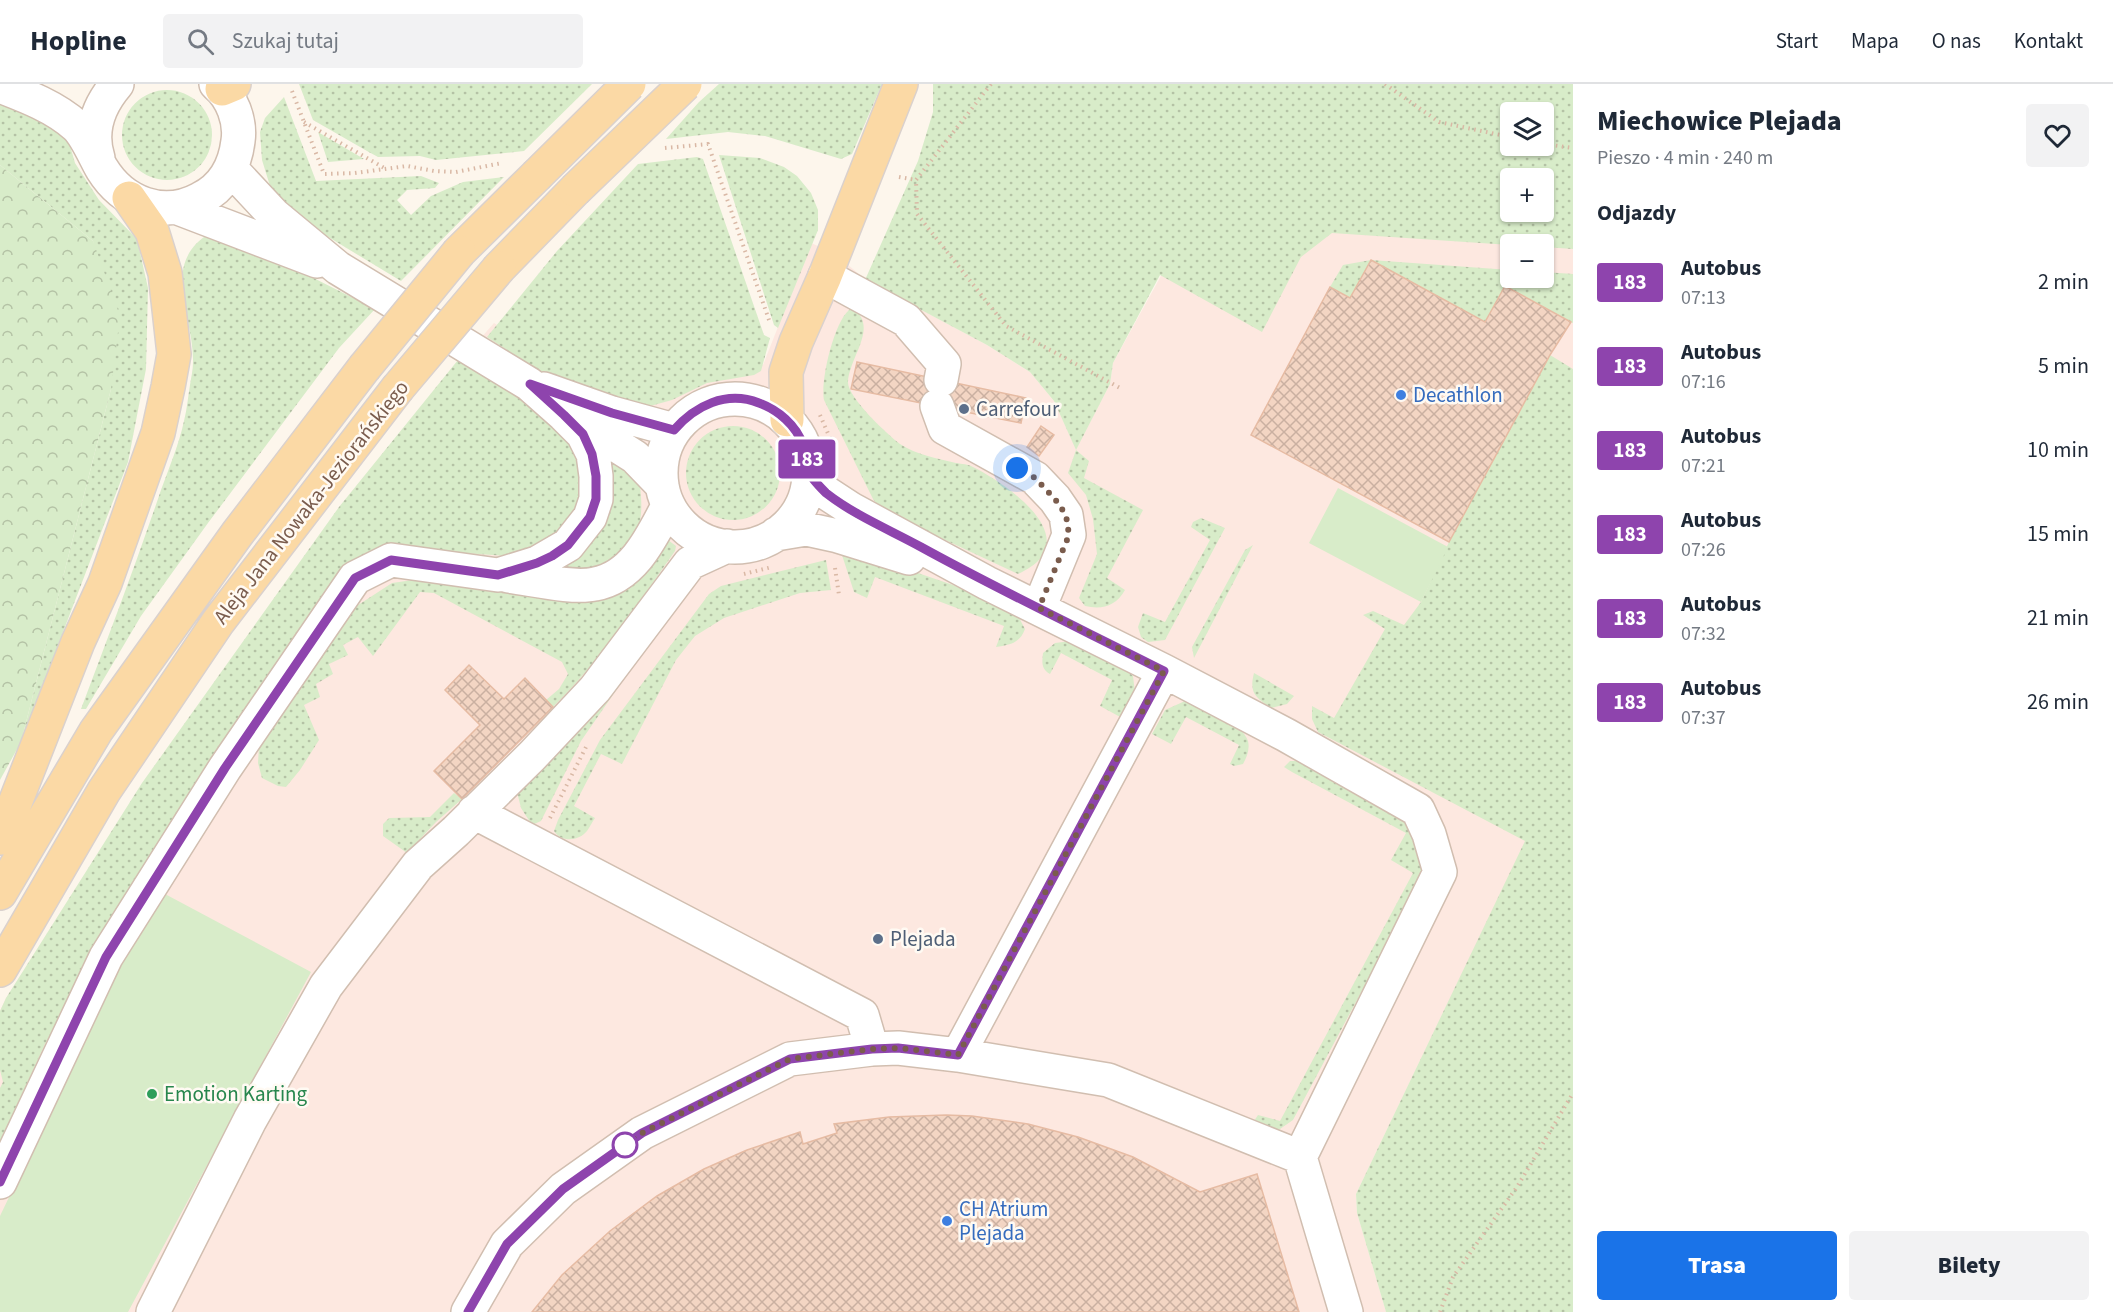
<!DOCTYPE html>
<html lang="pl">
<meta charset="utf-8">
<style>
body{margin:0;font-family:"Source Sans 3",sans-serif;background:#f2f2f3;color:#1f2937;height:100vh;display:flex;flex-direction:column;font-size:22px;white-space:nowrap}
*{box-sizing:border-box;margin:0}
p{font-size:20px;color:#747a83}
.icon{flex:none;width:33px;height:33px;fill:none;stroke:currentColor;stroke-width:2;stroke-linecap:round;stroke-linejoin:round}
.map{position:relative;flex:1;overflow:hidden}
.side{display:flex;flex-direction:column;background:#fff;width:540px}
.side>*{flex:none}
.badge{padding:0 12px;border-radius:4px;font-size:21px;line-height:39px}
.buttons{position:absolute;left:1500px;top:18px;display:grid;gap:12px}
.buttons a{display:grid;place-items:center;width:54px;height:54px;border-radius:6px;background:#fff;box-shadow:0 2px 4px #0004;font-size:30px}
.you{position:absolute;width:30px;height:30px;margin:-15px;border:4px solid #fff;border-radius:50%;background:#1a73e8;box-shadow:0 0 0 9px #1a73e833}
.map>.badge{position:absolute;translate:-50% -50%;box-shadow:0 0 0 3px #fff}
h2{padding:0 24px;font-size:22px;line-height:54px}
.round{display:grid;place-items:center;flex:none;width:63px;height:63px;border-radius:6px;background:#f2f2f3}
.head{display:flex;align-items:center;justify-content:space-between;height:102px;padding:0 24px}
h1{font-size:28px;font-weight:800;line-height:45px}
.cta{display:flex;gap:12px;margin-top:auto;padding:12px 24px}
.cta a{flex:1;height:69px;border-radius:6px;background:#1a73e8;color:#fff;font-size:24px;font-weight:800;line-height:69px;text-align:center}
.cta a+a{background:#f2f2f3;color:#1f2937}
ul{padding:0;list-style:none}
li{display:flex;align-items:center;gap:18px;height:84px;padding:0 24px}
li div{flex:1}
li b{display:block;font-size:22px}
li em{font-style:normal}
li .badge{min-width:66px;font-weight:700;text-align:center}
header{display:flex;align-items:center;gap:36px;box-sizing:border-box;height:84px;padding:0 30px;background:#fff;border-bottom:2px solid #e0e1e3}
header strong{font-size:28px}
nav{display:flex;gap:33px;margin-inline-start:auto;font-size:21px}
.search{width:420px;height:54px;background:#f2f2f3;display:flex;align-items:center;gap:15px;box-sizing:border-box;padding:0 21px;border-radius:6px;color:#747a83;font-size:22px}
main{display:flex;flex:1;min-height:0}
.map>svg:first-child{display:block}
</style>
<header>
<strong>Hopline</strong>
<div class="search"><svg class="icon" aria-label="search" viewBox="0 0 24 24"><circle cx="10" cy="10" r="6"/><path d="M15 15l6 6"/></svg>Szukaj tutaj</div>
<nav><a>Start</a><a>Mapa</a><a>O nas</a><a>Kontakt</a></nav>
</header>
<main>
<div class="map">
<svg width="1573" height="1228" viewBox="0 0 1573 1228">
<defs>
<pattern id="grass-dots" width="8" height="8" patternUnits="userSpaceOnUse" patternTransform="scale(1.5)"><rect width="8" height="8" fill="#d8ecc9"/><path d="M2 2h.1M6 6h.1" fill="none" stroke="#b4c2a5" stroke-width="1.8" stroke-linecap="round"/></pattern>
<pattern id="forest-crowns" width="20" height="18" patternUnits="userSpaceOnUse" patternTransform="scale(1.5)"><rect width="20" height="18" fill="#d8ecc9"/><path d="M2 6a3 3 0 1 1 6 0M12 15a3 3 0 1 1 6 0" fill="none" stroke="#b4c2a5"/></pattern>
<pattern id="building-cross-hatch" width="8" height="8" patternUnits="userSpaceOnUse" patternTransform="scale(1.5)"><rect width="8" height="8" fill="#f3d5c3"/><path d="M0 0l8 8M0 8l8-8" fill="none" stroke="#cab0a1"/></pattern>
</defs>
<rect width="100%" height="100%" fill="#fdf6ec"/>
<path fill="#fde8e0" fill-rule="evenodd" d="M1200 121 1573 149V669L1534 740 1356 1110 1357 1129 1386 1228H0V927L6 914 423 320 494 239 566 284 742 276 763 281 811 159 834 169 866 196 987 261 1030 288 1054 317 1076 365 1110 300 1113 279ZM1510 160H1544V194H1510Z"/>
<path fill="url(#grass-dots)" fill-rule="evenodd" d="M299 0H592L524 67 436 76 420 72 378 73 367 67 313 36Z
M719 0H882L852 70 841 75 765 52 728 48 666 55 699 18Z
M933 0H1573V165L1544 163V160L1510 161 1332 149 1301 173 1262 248 1160 191 1113 279 1110 300 1076 366 1089 377 1084 394 1143 426 1107 494 1125 506C1116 522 1102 526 1085 522L1079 514 1097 470 1093 435 1086 411 1068 389 1076 366 1054 317 1030 288 987 261 865 196 918 77 933 28ZM1510 28H1544V62H1510ZM1510 94H1544V128H1510Z
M122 51a45 45 0 1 1 90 0a45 45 0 1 1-90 0Z
M0 10 38 29 69 58 75 79 99 116 137 155 148 204 146 285 128 378 21 658 111 305 93 157 0 81Z
M284 13 316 97 421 92 439 99 435 104 407 106 397 116 411 131 431 112 463 98 504 93 401 197 292 131 270 102 262 76 260 48 265 34Z
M318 48 364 75 328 78Z
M719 71 760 74 784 83 797 92 811 109 818 126V146L778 244 774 241Z
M697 73 703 75 764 251 770 254 761 287 754 291 707 299 672 316 643 324 593 310 536 285 487 253 557 167 638 80Z
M210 149 262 168 375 225 339 264 208 439 141 532 86 625H81C108 553 136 480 161 406 169 384 179 360 184 337 187 325 188 313 190 301 191 294 193 286 193 278 194 231 159 180 210 149Z
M1371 176 1350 214 1330 203 1343 181 1371 176 1510 186V194H1544V188L1573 190V239L1505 202 1485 238Z
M852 224C880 242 849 273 848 298 847 313 888 351 900 360 917 371 936 374 956 379 962 380 968 380 973 383 1011 402 1089 458 1018 490L881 426 873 415 824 316C820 297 835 232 852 224Z
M1550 271 1573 285V1228H1386L1357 1129 1356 1110 1525 757 1318 648 1312 635V622L1334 634 1385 545 1363 531 1373 527 1404 541 1421 518 1449 458Z
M458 276 544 325 582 369 581 423 565 447 520 473 394 464 117 826 45 960 0 1058V1004L3 998 0 986V927L6 914 142 699 339 423Z
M686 389a47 47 0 1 1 94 0a47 47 0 1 1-94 0Z
M611 372 640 402C646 452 632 460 595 488L564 485V481Z
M1201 434 1225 444 1165 556 1148 558 1141 553 1138 543 1143 529 1165 538 1210 456 1191 443 1193 438Z
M668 456 676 462 675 467C637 521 600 577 553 623L546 616 559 605 568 590 562 578 434 509 420 508 373 572 358 553 343 561 348 571 329 580 333 590 316 600 320 613 304 621 319 656 300 686 286 703 278 702 262 694 258 679 259 662 352 525 392 499 413 496 575 511Z
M1253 461 1194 574 1192 563 1245 466Z
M845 464 953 501 1017 530 1025 545C1020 559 1010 561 996 563L1004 542 875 493 867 514 854 508 842 471Z
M826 476 831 506 800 509 724 534 695 552 676 576 622 680 601 670 574 722 595 734C592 738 590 743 587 747 579 757 562 759 554 747L558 736 600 656 709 510 721 502Z
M1071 557 1124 584 1133 592 1135 609 1122 634 1100 622 1112 596 1061 569 1050 590C1041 585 1042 578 1043 569L1055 559Z
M628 589 581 657 541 737 532 741 521 724 517 708Z
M1254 589 1294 612 1287 620 1271 624C1255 613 1249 609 1254 589Z
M1185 617C1202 624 1242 638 1248 657 1250 665 1247 673 1243 680L1234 682 1230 680 1239 661 1186 633 1171 660 1152 650 1165 626Z
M1290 677H1302L1401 733C1414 748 1425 772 1421 792 1419 798 1416 805 1413 811L1293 1036 1280 1045 1268 1049 1254 1037 1258 1031 1280 1037 1413 789 1391 776 1406 749 1292 688 1284 683Z
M454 709 462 715 436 738 407 769 383 752V740L389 734 430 733Z"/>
<path fill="url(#forest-crowns)" d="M0 81 93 157 120 232 111 305 21 658 0 696Z"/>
<path fill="#d8ecc9" d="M1338 404 1448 463 1421 518 1309 459Z
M165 810 311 888 128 1228H0V1132L126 869Z"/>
<path fill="url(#building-cross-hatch)" stroke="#e6bba3" stroke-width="1.5" d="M1371 176 1485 238 1505 202 1571 238 1550 271 1449 458 1251 351 1330 203 1350 214Z
M857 278 1026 314 1021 339 851 305Z
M1041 342 1054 351 1039 372 1027 363Z
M469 581 504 615 525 594 553 623 462 715 434 687 480 641 445 606Z
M946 1031 972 1032 1028 1040 1078 1053 1133 1073 1200 1108 1257 1090 1299 1228H532L562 1191 610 1147 657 1112 704 1085 747 1066 800 1048 803 1060 837 1049 834 1040 889 1033Z"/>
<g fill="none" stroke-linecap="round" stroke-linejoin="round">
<defs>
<path id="minor" d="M0 2C26 12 55 23 76 42 86 51 95 73 102 85 123 119 163 135 200 115 223 104 235 82 238 57 241 37 232 13 216 0
M98 74C89 46 99 21 117 0
M178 124 317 177
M825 192 906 236 944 280 941 296
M544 305 612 329 674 346
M661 389a74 74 0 1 1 148 0a74 74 0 1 1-148 0Z
M937 322 945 344 1035 394 1055 415 1066 431 1069 451 1039 524
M575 335 635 373 662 401
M809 388 825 408 851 425 987 499 1164 587 1286 651 1418 726 1429 750 1440 788 1300 1073 1346 1228
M776 450 806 445 838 452 909 474
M508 492C532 495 573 505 595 500 634 493 652 452 668 422
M474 728 862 931 872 965
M958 971 1164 587
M0 1098 106 873 225 684 355 494 391 476 498 491 537 479 568 461 590 433 596 415V392L593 370 583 350 564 331 529 300 338 184 274 131 231 85
M153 1228 250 1036 326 902 418 781 456 747 532 672 595 605 690 479 727 462
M468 1228 507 1160 563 1105 642 1049 790 975 872 965 898 964 958 971 1108 996 1300 1073"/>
<path id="major" d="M222 5 234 0
M459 168 536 92
M499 184 575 106
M787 336 786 288 796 258 825 192 901 0
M0 754 6 742 78 558 105 499 158 349 168 303 174 270 165 189 152 147 129 114
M0 809 96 647 237 450 364 284
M0 886 104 707 218 538 397 305"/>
</defs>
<use href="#minor" stroke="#d1beb0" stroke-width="36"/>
<use href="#major" stroke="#dad1cd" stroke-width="36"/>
<path stroke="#d9b8a5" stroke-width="4" stroke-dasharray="1.5 4.5" stroke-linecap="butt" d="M991 0 916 96 917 130 1006 242 1122 305
M1385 0 1439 38 1510 53
M292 7 324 90 355 89 407 82 434 87 456 88 502 79
M304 38 386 85
M1544 60 1573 64
M665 64 708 60 769 236
M899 93 916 96
M820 331 836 368
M835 484 839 511
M744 490 772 483
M550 734 586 663
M1440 1228 1453 1193 1517 1103 1573 1009"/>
<use href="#minor" stroke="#fff" stroke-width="33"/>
<use href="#major" stroke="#fbd9a5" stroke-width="33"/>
<defs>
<path id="major-bridge" d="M536 92 629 0
M575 106 685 0
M364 284 459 168
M397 305 499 184"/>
</defs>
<use href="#major-bridge" stroke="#dad1cd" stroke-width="36" stroke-linecap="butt"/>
<use href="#major-bridge" stroke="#fbd9a5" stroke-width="33"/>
</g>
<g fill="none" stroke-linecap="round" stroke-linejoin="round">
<defs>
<path id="line" d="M0 1098 106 873 225 684 355 494 391 476 498 491 537 479 552 472 568 461 590 433 596 415V392L592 370 583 350 564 331 530 300 612 329 674 346C695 322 726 306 759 319 778 326 796 341 803 361 807 370 806 380 809 388 811 394 821 404 826 409 854 431 890 446 921 463 1001 507 1083 546 1164 587L958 971 898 964 872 965 790 975 642 1049 563 1105 507 1160 468 1228"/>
</defs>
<use href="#line" stroke="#fff" stroke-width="14"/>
<use href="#line" stroke="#8e44ad" stroke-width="9"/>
<path stroke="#7a5c4d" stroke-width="6" stroke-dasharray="0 10.8" d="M625 1061 642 1049 790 975 872 965 898 964 958 971 1164 587 1039 524 1069 451 1066 431 1055 415 1035 394 1017 384"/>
</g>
<g fill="#3f7fe0" stroke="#fffaf3" stroke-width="2">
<circle cx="1401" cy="311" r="6"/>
<circle cx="947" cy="1137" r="6"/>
</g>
<g fill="#5c6f8a" stroke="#fffaf3" stroke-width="2">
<circle cx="964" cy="325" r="6"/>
<circle cx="878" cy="855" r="6"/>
</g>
<circle fill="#2e9e5b" stroke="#fffaf3" stroke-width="2" cx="152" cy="1010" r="6"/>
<circle fill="#fff" stroke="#8e44ad" stroke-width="3" cx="625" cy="1061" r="12"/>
<g text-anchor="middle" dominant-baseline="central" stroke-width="5" stroke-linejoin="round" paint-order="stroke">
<g font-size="21" fill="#366cbe" stroke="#fffaf3" text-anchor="start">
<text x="1413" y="311">Decathlon</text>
<text x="959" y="1125">CH Atrium<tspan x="959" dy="24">Plejada</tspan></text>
</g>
<g font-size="21" fill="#4e5e75" stroke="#fffaf3" text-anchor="start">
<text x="976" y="325">Carrefour</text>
<text x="890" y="855">Plejada</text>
</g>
<g font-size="21" fill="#7a5c4d" stroke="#fffaf3">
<text transform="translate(311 418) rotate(-52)">Aleja Jana Nowaka-Jeziorańskiego</text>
</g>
<g font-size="21" fill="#27864d" stroke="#fffaf3" text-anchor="start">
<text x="164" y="1010">Emotion Karting</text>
</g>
</g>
</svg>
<div class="buttons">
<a><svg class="icon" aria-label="layers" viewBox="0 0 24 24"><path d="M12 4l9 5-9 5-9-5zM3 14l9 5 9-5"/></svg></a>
<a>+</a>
<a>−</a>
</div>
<div class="you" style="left:1017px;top:384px"></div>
<b class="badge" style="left:807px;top:375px;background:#8e44ad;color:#fff">183</b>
</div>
<section class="side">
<div class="head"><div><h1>Miechowice Plejada</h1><p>Pieszo · 4 min · 240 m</p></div><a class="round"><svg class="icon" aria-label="heart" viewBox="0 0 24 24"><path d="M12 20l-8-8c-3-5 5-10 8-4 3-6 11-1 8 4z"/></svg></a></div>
<h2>Odjazdy</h2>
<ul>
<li><span class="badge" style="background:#8e44ad;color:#fff">183</span><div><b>Autobus</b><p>07:13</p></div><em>2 min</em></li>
<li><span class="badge" style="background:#8e44ad;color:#fff">183</span><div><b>Autobus</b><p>07:16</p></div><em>5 min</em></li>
<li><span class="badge" style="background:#8e44ad;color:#fff">183</span><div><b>Autobus</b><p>07:21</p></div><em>10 min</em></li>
<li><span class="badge" style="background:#8e44ad;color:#fff">183</span><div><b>Autobus</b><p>07:26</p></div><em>15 min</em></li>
<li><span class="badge" style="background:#8e44ad;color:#fff">183</span><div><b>Autobus</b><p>07:32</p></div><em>21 min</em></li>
<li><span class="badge" style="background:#8e44ad;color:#fff">183</span><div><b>Autobus</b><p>07:37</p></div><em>26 min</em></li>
</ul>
<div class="cta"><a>Trasa</a><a>Bilety</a></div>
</section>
</main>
